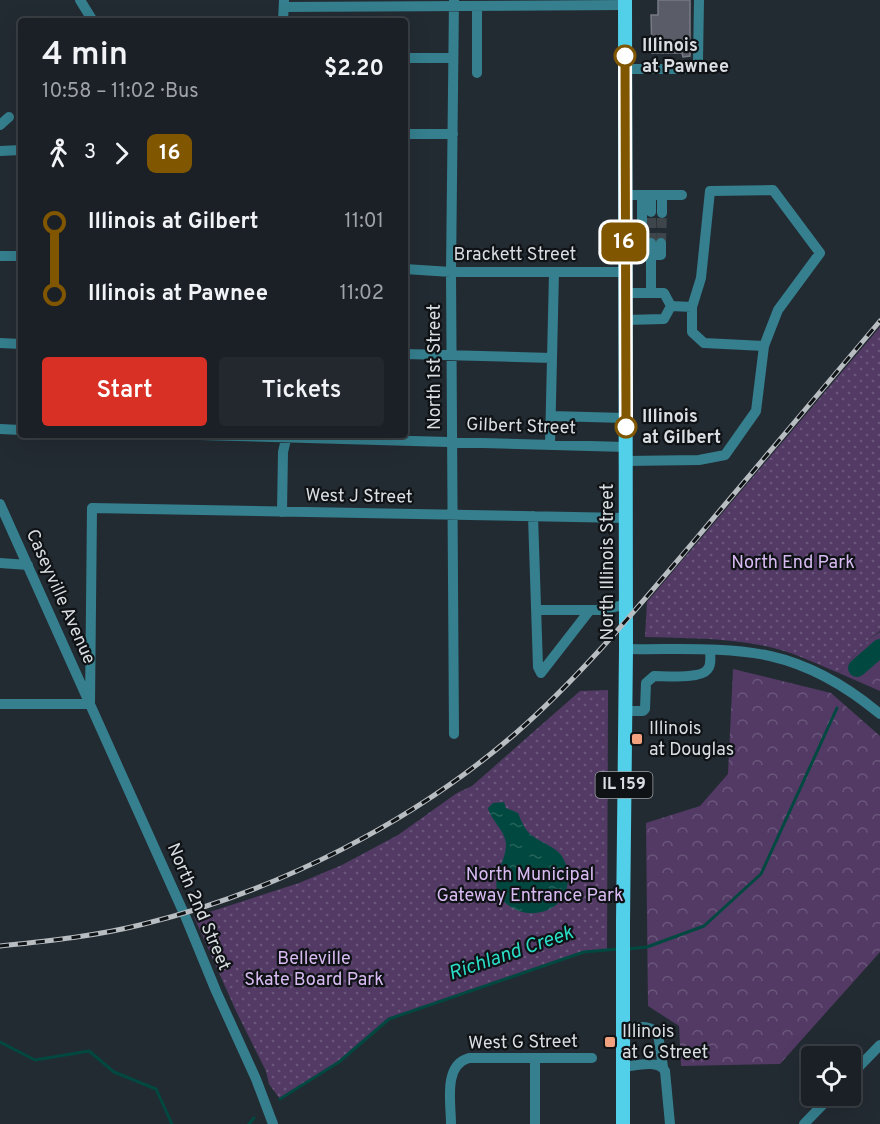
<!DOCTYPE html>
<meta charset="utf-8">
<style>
body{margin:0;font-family:Overpass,sans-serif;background:#23282e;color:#f1f3f6;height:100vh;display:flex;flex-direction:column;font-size:22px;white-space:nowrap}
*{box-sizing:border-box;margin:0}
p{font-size:20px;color:#9fa3a7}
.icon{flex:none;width:33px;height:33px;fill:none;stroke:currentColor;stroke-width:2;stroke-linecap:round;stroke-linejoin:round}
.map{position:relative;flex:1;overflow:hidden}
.details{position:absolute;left:18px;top:18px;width:390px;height:420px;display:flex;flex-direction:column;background:#1a2026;border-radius:6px;box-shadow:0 6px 24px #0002,0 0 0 2px #383e43}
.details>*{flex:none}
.badge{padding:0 12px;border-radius:9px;font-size:21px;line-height:39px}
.fabs{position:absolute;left:801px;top:1046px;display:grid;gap:12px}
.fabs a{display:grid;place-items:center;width:60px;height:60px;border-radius:6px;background:#1a2026;box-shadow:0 6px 24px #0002,0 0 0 2px #383e43;font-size:30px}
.map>.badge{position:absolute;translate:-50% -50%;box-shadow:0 0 0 3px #fff}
.legs{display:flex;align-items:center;gap:9px;height:66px;padding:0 24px;font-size:20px}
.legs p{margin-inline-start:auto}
.headline{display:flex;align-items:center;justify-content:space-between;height:102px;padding:0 24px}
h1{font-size:33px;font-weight:600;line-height:45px}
.primary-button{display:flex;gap:12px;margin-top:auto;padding:12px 24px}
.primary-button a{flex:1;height:69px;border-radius:6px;background:#d93025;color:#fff;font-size:24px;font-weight:600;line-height:69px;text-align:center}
.primary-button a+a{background:#23282e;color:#f1f3f6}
ul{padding:0 24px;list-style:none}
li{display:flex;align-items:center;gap:21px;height:72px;font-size:22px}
li i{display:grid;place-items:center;width:9px;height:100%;margin:0 8px;background:currentColor}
li i::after{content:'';width:15px;height:15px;margin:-8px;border:4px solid;border-radius:50%;background:#1a2026}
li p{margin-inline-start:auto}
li:first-child i{background:linear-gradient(#0000 50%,currentColor 0)}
li:last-child i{background:linear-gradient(currentColor 50%,#0000 0)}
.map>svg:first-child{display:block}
</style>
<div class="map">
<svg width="880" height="1124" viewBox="0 0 880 1124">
<defs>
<pattern id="forest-crowns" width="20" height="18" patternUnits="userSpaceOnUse" patternTransform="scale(1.5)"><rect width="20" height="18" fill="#523a65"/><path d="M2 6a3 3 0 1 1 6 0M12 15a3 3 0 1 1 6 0" fill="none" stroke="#6a567b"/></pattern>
<pattern id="park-dots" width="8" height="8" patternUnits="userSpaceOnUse" patternTransform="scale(1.5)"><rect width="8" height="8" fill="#523a65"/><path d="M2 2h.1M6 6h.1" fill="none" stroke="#6a567b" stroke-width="1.8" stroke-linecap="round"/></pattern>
<pattern id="water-ripples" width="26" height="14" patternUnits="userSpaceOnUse" patternTransform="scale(1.5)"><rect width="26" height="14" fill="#014940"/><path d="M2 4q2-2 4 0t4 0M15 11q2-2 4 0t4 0" fill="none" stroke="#25635b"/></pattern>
</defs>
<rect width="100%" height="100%" fill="#232b32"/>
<path fill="url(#forest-crowns)" d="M880 632V691L839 673 869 639Z
M733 669 831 693 880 736V952L780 1064 681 1066 679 1026 648 1006 646 823 700 806 728 774Z"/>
<path fill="url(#park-dots)" d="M880 327V631L869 639 839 673C815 663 791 651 765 646 726 638 685 638 645 637L647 602Z
M608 690 607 950 584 952 389 1019 339 1062 280 1099 269 1084 266 1071 237 1013 194 917 299 883 342 865 398 835 457 793 472 786 580 691Z"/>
<path fill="url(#water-ripples)" d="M504 802 506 808 518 813C521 820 524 828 529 833 542 845 561 846 566 865 579 912 524 928 501 898 488 880 506 863 506 845 506 831 491 821 488 808L493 803Z"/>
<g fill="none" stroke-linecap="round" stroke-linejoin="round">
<path stroke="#014940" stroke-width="3" d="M627 949 647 947 704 926 761 874 837 708
M0 1042 35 1060 89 1051 114 1072 156 1089 172 1124
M280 1099 339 1062 389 1019 584 952 618 949
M249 1124 254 1118"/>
<path stroke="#014940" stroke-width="18" d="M857 668 880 648"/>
</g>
<path fill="#5a5c67" stroke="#787a85" stroke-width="1.5" d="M658 0H690V56L683 57 682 53H652L651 15H658Z"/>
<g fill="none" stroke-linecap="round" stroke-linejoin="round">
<path stroke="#3e464c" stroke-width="10" stroke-dasharray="10 5" stroke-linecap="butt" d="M651 243V212
M661 243 662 213"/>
<path stroke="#357f8e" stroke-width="10" d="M80 0 93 21
M454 0 451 272 454 734
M284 7 625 5
M283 21 284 0
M405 58H453
M625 69H689L696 66 698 61 699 0
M477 73V6
M0 125 9 117
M405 134H453
M0 151 21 150
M625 195H682
M642 195V255
M662 195V213
M651 212V195
M651 243V255H661V243
M624 255H651V293H625
M0 256H21
M405 269 451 272H625
M692 307 701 278 710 191 773 190 820 253 778 310 764 346
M625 320 664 319 671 306 664 293H651
M0 343 21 344
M405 354 552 358
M551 416 625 418
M0 429 21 430
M200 435 626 447
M550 445 554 272
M626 461 699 460 725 455 756 411 764 346 704 343 692 332V307L671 306
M0 504 186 918 216 991 256 1079 273 1124
M282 512 283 452 287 435
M533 516 538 667 541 673
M0 563 28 565
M538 610H590
M626 649C673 650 724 646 770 656 810 665 849 688 880 714
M541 673 590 610H604L626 604
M0 704H90
M90 704 92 508 626 518
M625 711H643L645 709 646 683 654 676C666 676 700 679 707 670 712 665 710 656 710 650
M623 1027C634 1027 651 1024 658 1034L663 1067
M623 1067C635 1066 658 1059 665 1071L670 1124
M850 1076 880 1045
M451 1124C451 1103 443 1065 469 1058H592
M535 1124V1059
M804 1124 832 1095"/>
<path stroke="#52d0e9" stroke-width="14" d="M623 1124V922L626 649 625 0"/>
<defs>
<path id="rail" d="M0 946C48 941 97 936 144 924 277 891 412 823 516 733 582 675 638 607 695 540 757 467 818 394 880 321"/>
</defs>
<use href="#rail" stroke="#b7bdc1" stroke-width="5"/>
<use href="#rail" stroke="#101316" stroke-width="3" stroke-dasharray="9" stroke-linecap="butt"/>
</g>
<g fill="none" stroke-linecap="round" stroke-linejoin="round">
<defs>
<path id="line-1" d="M625 56 626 427"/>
</defs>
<use href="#line-1" stroke="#fff" stroke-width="14"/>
<use href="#line-1" stroke="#815601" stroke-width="9"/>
</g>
<g fill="#fff" stroke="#815601" stroke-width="3">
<circle cx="625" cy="56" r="10"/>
<circle cx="626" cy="427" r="10"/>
</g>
<g fill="#f1a17d" stroke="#101316" stroke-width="2">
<rect x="631" y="733" width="12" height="12" rx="3"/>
<rect x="604" y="1036" width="12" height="12" rx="3"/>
</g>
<g text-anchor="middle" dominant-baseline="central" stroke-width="4.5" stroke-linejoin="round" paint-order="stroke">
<rect fill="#101316" stroke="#9da1a5" stroke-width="1.5" x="595.5" y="772" width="57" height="26" rx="4.5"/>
<g font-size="16" font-weight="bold" fill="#d9dee2">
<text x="624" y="785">IL 159</text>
</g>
<g font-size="18" font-weight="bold" fill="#d9dee2" stroke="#101316" text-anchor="start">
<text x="642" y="46">Illinois<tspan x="642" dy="21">at Pawnee</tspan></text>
<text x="642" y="417">Illinois<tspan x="642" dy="21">at Gilbert</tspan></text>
</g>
<g font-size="18" fill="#d9dee2" stroke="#101316">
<text x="515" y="255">Brackett Street</text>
<text transform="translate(435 367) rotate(-90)">North 1st Street</text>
<text transform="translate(521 427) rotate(2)">Gilbert Street</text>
<text transform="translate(359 497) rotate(1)">West J Street</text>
<text transform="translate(608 562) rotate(-90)">North Illinois Street</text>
<text transform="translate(60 597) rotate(66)">Caseyville Avenue</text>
<text transform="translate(198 907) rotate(67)">North 2nd Street</text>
<text transform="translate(523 1043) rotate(-1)">West G Street</text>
</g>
<g font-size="18" fill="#d9bbf3" stroke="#101316">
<text x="793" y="563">North End Park</text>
<text x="530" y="875">North Municipal<tspan x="530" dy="21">Gateway Entrance Park</tspan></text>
<text x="314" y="959">Belleville<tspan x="314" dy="21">Skate Board Park</tspan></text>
</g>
<g font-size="18" fill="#d9dee2" stroke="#101316" text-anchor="start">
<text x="649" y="729">Illinois<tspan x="649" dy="21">at Douglas</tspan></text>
<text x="622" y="1032">Illinois<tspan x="622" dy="21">at G Street</tspan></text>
</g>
<g font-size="20" font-style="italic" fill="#2addc6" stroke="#101316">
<text transform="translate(511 954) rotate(-19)">Richland Creek</text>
</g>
</g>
</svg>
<div class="fabs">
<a><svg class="icon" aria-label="locate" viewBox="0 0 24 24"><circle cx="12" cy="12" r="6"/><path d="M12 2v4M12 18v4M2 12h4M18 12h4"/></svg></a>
</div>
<b class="badge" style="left:624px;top:242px;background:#815601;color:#fff">16</b>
<section class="details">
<div class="headline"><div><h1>4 min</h1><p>10:58 – 11:02 · Bus</p></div><b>$2.20</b></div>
<div class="legs"><svg class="icon" aria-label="walk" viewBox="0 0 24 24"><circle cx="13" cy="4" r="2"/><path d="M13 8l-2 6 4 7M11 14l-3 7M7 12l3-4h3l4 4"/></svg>3<svg class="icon" aria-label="forward" viewBox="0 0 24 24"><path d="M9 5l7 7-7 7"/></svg><b class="badge" style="background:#815601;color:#fff">16</b></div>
<ul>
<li><i style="color:#815601"></i><b>Illinois at Gilbert</b><p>11:01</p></li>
<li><i style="color:#815601"></i><b>Illinois at Pawnee</b><p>11:02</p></li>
</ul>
<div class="primary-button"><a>Start</a><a>Tickets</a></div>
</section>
</div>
